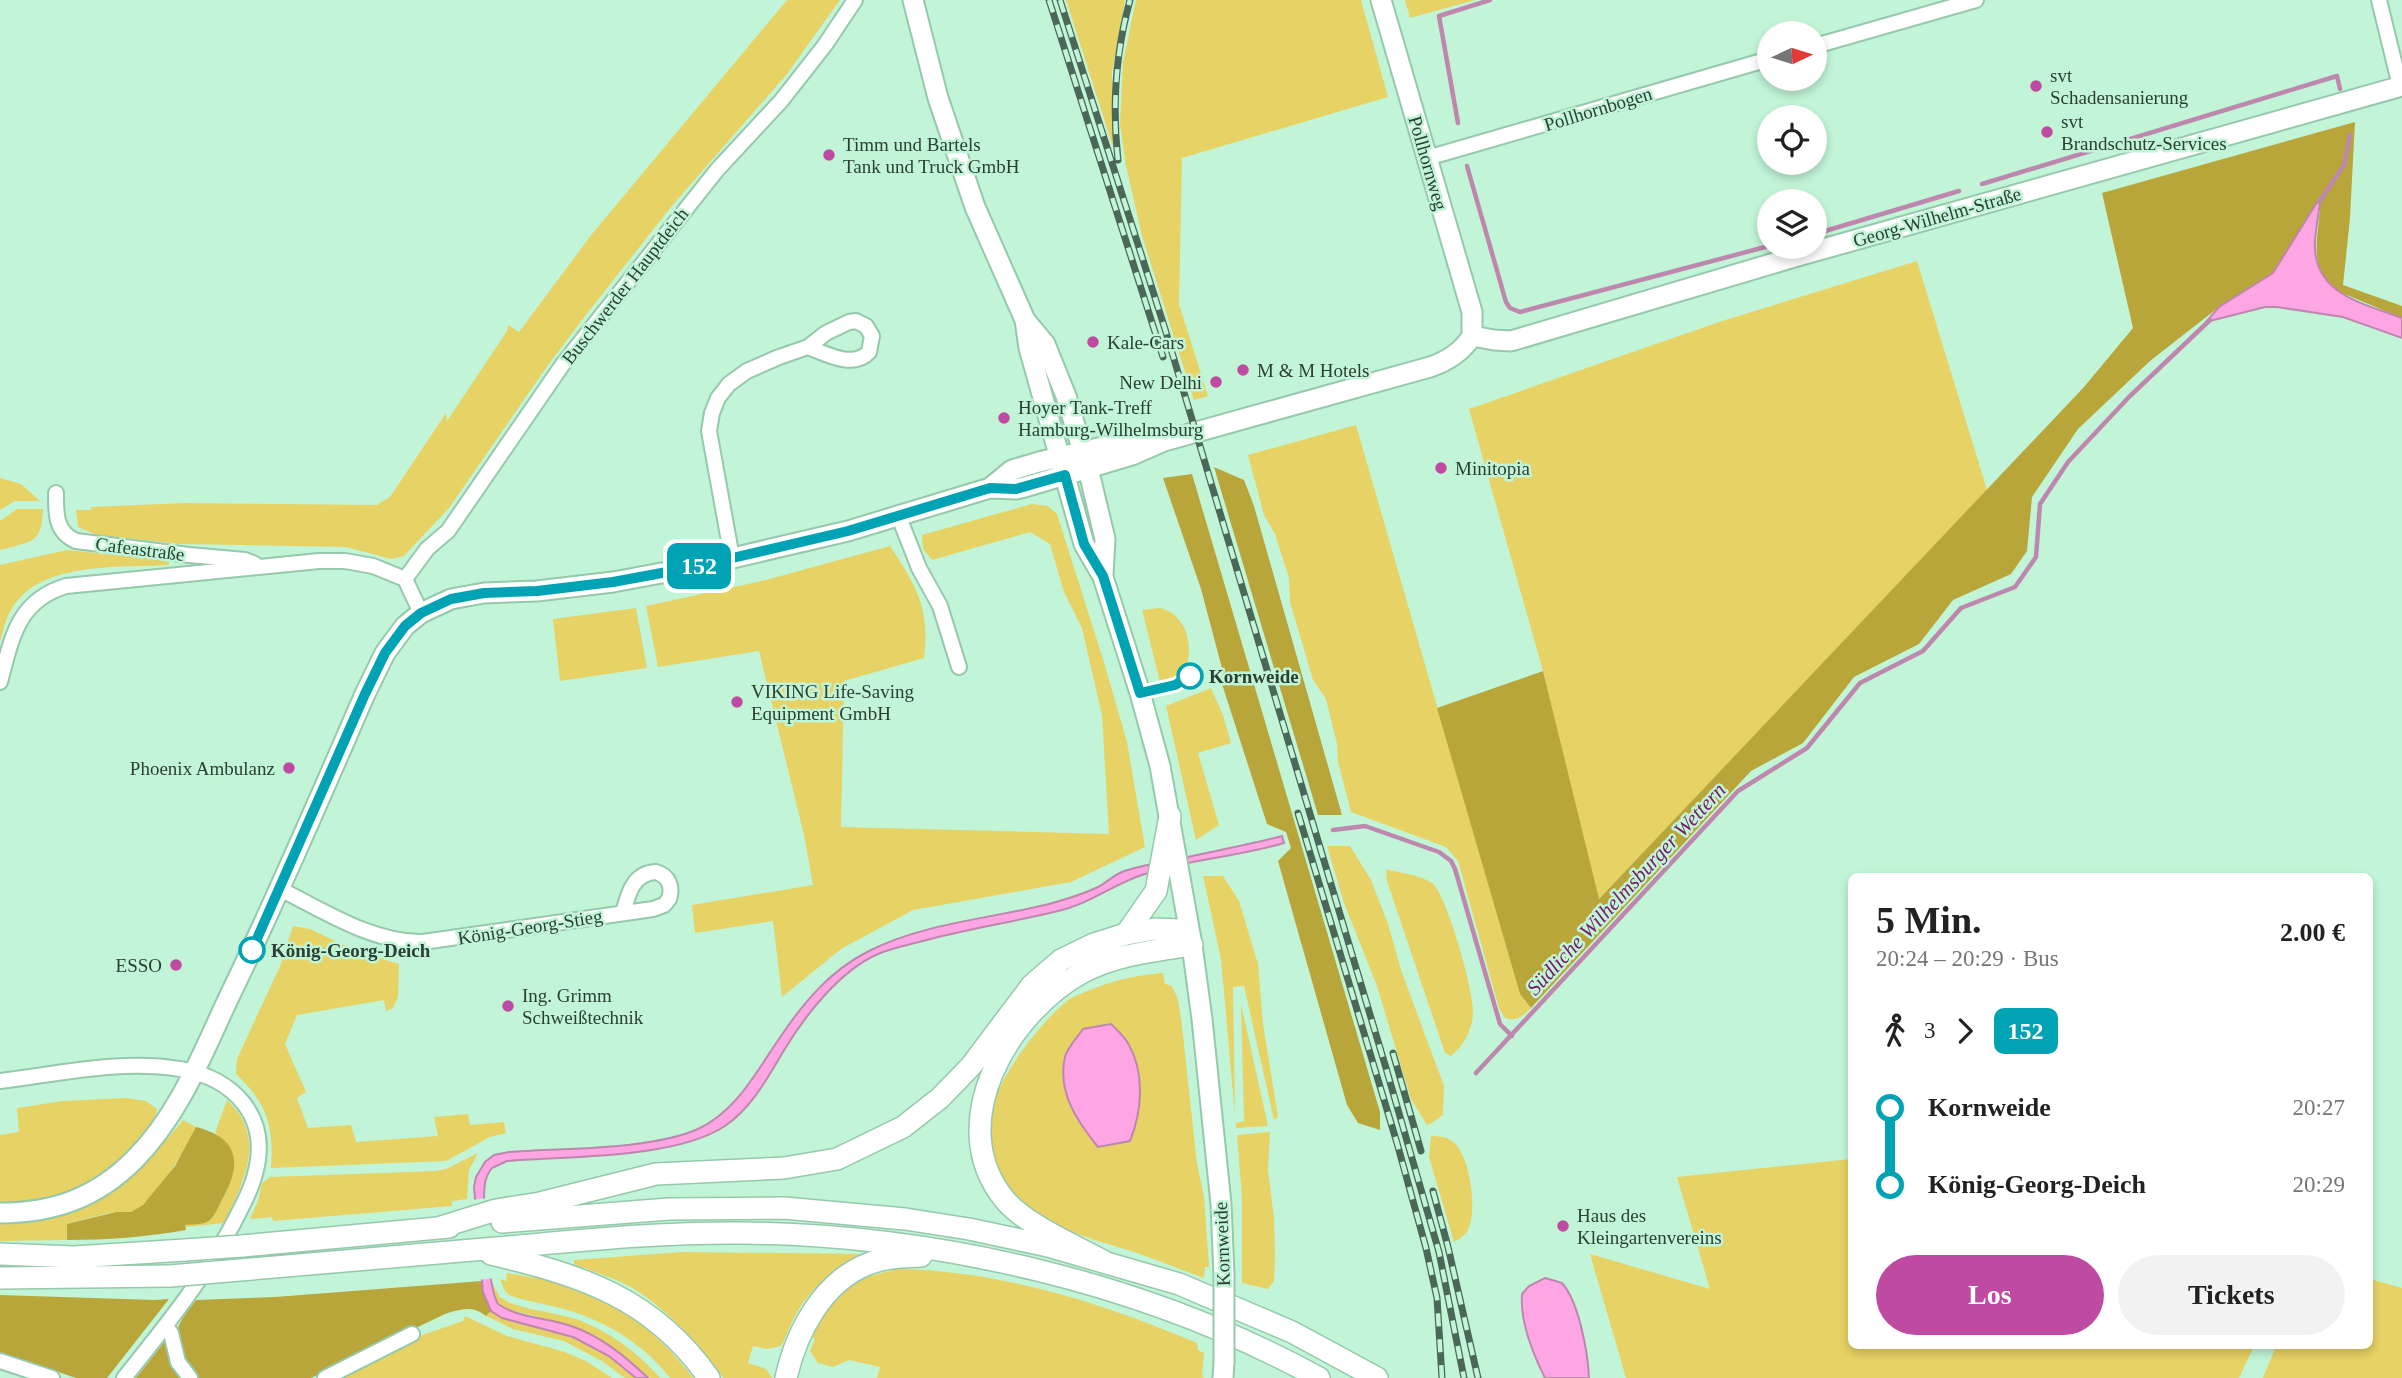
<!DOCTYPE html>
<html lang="de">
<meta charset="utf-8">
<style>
body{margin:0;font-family:Georgia,serif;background:#f2f2f2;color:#222;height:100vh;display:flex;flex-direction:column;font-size:26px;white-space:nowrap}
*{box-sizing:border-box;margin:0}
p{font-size:23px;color:#767676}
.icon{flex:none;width:38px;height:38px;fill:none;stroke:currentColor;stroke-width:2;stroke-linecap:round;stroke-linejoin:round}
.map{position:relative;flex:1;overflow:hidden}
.drawer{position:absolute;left:1848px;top:873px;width:525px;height:476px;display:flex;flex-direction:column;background:#fff;border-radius:10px;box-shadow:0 4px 10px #0003}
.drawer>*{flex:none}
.badge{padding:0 14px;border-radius:10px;font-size:24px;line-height:46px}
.needle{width:46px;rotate:86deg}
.fabs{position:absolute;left:1757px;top:21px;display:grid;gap:14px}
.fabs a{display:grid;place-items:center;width:70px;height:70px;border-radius:50%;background:#fff;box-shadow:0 4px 10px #0003;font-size:35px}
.map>.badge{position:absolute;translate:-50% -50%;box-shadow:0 0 0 4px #fff}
.legs{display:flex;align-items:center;gap:10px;height:77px;padding:0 28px;font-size:23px}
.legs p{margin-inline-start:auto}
.summary{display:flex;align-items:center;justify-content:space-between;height:119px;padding:0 28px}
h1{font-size:38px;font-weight:700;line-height:52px}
.primary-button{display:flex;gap:14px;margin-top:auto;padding:14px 28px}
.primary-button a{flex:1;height:80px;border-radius:42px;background:#bf4aa2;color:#fff;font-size:28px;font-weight:700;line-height:80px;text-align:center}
.primary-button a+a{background:#f2f2f2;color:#222}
ul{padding:0 28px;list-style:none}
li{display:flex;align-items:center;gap:24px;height:77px;font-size:26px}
li i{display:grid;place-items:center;width:10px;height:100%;margin:0 9px;background:currentColor}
li i::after{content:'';width:18px;height:18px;margin:-9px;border:5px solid;border-radius:50%;background:#fff}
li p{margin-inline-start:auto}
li:first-child i{background:linear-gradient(#0000 50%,currentColor 0)}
li:last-child i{background:linear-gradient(currentColor 50%,#0000 0)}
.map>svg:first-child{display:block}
</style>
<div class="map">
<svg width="2402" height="1378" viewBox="0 0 2402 1378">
<rect width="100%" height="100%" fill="#c2f5d7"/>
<path fill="#e7d265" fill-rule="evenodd" d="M787 0H840L787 74 671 207 589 311 548 365 449 508 404 556 391 559 346 547 181 544 97 535 78 527 76 510H91V507L184 503 377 505 390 497 446 413 447 421 507 331 508 325 519 332 592 234Z
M1066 0H1125L1112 73 1113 147Z
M1136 0H1361L1388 97 1182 158 1179 304 1208 396 1194 400 1142 236 1126 166 1120 124 1123 62Z
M1405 0H1475L1410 18Z
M1917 261 1987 490 1598 900 1543 671 1469 409 1722 321Z
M1356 425 1520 994 1531 1008C1523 1016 1517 1022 1505 1018L1499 1008 1458 861 1446 847 1351 812 1338 762 1337 744 1326 699 1313 680 1290 602 1289 578 1275 534 1264 515 1248 455Z
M0 478 21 484 40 501H15L0 510Z
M1032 504 1048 506 1057 514 1103 659 1127 742 1145 847 1071 882 913 910 841 949 782 997 773 921 695 933 692 905 813 885 804 835 759 651 658 667 646 606 766 580 890 546C917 587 930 608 924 658L844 681 841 827 1109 834 1102 715 1082 628 1064 592 1050 544 1030 532 932 560 923 549 922 535Z
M17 509H43C42 545 31 541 0 550V521Z
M67 550 169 561V565C120 568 42 561 13 607 6 617 3 630 0 642V565Z
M636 608 647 668 560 681 553 619Z
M1159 608C1188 613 1196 651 1183 674L1160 682 1142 610Z
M1211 688 1223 715 1231 743 1198 753 1219 825 1196 840 1166 706Z
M1327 846H1350L1371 880 1388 924 1401 970 1444 1086 1443 1115 1430 1124 1427 1125 1411 1099 1377 986 1344 903Z
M1386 869C1399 873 1421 875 1432 883 1447 895 1475 994 1473 1015 1471 1032 1464 1045 1451 1056L1445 1053 1387 881Z
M1203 876H1223L1239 901 1258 964 1263 1024 1278 1117 1274 1120 1244 986 1233 987 1235 1115 1221 959Z
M293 926 310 929 354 950 399 964 398 997 393 1008 386 1011 384 1000 297 1015 285 1044 306 1092 297 1098 308 1128 351 1125 356 1142 438 1136 434 1117 468 1114 470 1125 504 1122 506 1133 490 1137 446 1161 271 1168C274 1126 267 1103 236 1074L237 1059 281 964Z
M1163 973 1165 984 1172 986 1178 999 1182 1026 1197 1164 1204 1196 1209 1267H1205L1204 1278C1181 1270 1158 1260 1134 1252 1093 1239 1046 1229 1015 1195 996 1174 984 1133 993 1105 1002 1073 1043 1018 1071 998 1076 995 1084 993 1090 990 1119 979 1133 976 1163 973ZM1111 1024C1142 1056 1142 1079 1137 1122Z
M1241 1004 1268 1126 1236 1128V1123L1244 1121Z
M126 1098 146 1101 157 1109C148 1151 82 1192 43 1202 30 1205 14 1204 0 1205V1135L19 1132 17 1108 63 1101Z
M227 1100C268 1139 243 1180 225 1223L185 1227 184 1225 208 1222 213 1217 228 1189 217 1134 215 1133Z
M183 1120 196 1127C186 1148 154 1205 131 1212 126 1213 120 1212 115 1212 99 1215 83 1220 67 1224V1240L0 1241V1222C16 1221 33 1222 49 1219 104 1207 149 1162 183 1120Z
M1270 1132 1268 1169 1274 1219 1275 1256 1274 1281 1268 1289 1242 1283V1200L1237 1135Z
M1431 1136C1438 1136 1447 1137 1452 1141 1470 1153 1477 1209 1469 1227 1467 1234 1460 1239 1454 1242L1429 1157Z
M478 1153 469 1170 467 1199 452 1201V1206L273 1221 272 1217 250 1219 258 1201 262 1183 270 1177 436 1171 446 1169Z
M1851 1159 1852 1346H2254L2239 1378H1626L1590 1254 1710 1289 1677 1177Z
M682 1252 867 1254C836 1269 808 1288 793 1320 788 1329 786 1338 781 1346L767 1349 753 1346 748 1363 766 1369 772 1378H723C703 1346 659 1301 625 1284 608 1276 591 1271 574 1264V1260Z
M899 1269C1002 1271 1103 1303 1197 1343L1198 1350 1204 1353 1202 1377 1205 1378H877L880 1367 849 1360 833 1367 818 1363 810 1351 815 1339 810 1336V1333C840 1292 846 1279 899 1269Z
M506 1273C528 1276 549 1280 570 1286 618 1301 664 1338 693 1378H670C645 1345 606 1321 567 1310 548 1304 528 1302 509 1295L505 1291 500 1279 507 1281Z
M2370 1279 2402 1288V1378H2263L2276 1346H2370Z
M492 1283 500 1297 508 1302C530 1311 554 1312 576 1319 609 1331 637 1352 660 1378H648L614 1349 546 1319 503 1308 494 1297Z
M491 1311C506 1324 535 1325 554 1331 585 1340 612 1357 636 1378H625L602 1361 564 1341 513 1329 486 1316Z
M465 1316 507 1336 565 1352 586 1361 612 1378H334L405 1341 463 1321Z"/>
<path fill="#b9a63a" d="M2355 122 2350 218 2343 285 2402 306V318L2335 290C2305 264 2321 231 2320 199L2273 273 2219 307 2150 361 2078 429 2032 497 2027 551 2011 574 1953 600 1919 644 1854 677 1803 743 1751 771 1531 1008 1520 994 1437 708 1543 671 1599 899 2084 387 2133 328 2102 193Z
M1214 467 1244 480 1254 506 1342 815H1318Z
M1192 474 1380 1112V1130L1358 1123 1347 1105 1278 861 1291 848 1286 832 1267 824 1222 684 1223 672 1201 589 1163 478Z
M196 1127C240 1138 242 1164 222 1200 218 1207 214 1219 207 1222 201 1225 191 1224 185 1225L186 1230C146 1237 107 1240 67 1240V1224L116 1212H131L143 1205 175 1166Z
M482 1281 485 1298 491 1311 486 1316C472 1305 461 1309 445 1314L311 1378H198C185 1367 171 1340 180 1323 184 1315 191 1307 196 1300L275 1297Z
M0 1295 155 1300 169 1299 107 1378H76L0 1352Z
M165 1341 170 1343 185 1378H136Z"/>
<path fill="#fda6e3" stroke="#be87ae" stroke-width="2" d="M2321 196C2319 211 2316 226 2315 241 2312 294 2362 303 2402 318V338L2343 317 2277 307H2265L2206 322 2219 307 2273 273Z
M1282 836 1284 843C1238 857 1190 859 1145 874 1115 883 1090 904 1058 911 1013 922 968 929 923 941 908 945 892 948 878 954 841 970 807 1013 786 1047 769 1075 753 1107 725 1126 675 1159 568 1156 507 1161L492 1168C488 1173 486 1177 485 1183 482 1203 488 1288 498 1304 518 1318 548 1318 571 1326 601 1336 626 1357 648 1378H636L609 1356 573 1337 502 1318 491 1311 483 1292 474 1187 476 1177 485 1162 494 1155 509 1152C562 1148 651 1150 698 1129 738 1110 757 1070 781 1036 804 1002 830 971 867 952 921 924 986 919 1045 905 1064 900 1082 895 1100 886 1107 882 1114 875 1122 872 1138 866 1157 863 1174 860 1210 852 1246 845 1282 836Z
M1111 1024C1117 1030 1125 1037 1129 1045 1145 1074 1142 1111 1130 1141L1098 1147C1077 1121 1057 1092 1065 1057 1067 1048 1078 1037 1083 1029Z
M1545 1278 1562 1283C1579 1302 1588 1353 1589 1378H1545C1533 1354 1520 1321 1522 1294L1529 1286Z"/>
<path fill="#c2f5d7" d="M488 1198 495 1278 478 1280 472 1200Z"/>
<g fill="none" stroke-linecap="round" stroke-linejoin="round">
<path stroke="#be87ae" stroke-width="4.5" d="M1458 123 1439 16 1490 0
M1467 166 1506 302 1510 308 1520 312 1769 246
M1982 184 2337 76 2340 89
M2319 202 2344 165 2350 135
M1815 234 1959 191
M1333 830 1365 826 1439 852 1451 861 1455 869 1500 1024 1512 1036
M1476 1073 1738 791 1807 748 1860 683 1923 651 1961 608 2015 587 2036 557 2040 504 2068 462 2129 397 2210 320"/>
<defs>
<path id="minor" d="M2379 0 2400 86
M1815 46 1976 0
M1427 158 1769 59
M56 493C56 513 55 532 76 541L189 555 245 560 255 564
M899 517 919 568 940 606 959 667
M732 558 709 431 712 413 718 398 729 384 747 371 779 357 808 347 826 333 849 322 856 321 866 326 872 336 869 352C853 369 826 354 808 347
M405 579 427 549 448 531 563 364 717 170 781 101 825 45 855 0
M0 682C12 638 17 601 66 586L319 561H345L373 566 405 579 421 613
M280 889C324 911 373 943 423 942L653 909 664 905 669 899C673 887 669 876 656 872 633 873 628 894 623 913
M0 1081C58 1074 121 1059 180 1069 233 1078 271 1116 255 1174 251 1191 242 1206 234 1222 204 1279 164 1328 124 1378
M166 1326 171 1333 178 1362 190 1378
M0 1361 52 1378
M325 1378 412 1334"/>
<path id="major" d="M913 0 938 98 975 207 1025 320 1045 344 1066 396 1088 468 1105 539 1103 575
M1025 320 1029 348 1084 544 1103 577 1140 693 1160 766 1192 945 1202 1019 1221 1204 1224 1275
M1472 336 1494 340 1511 341 1798 256 2402 86
M990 488 1012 470 1039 462 1128 441H1156
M0 1213C53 1213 96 1198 134 1160 180 1114 203 1052 230 995 278 896 321 795 365 694L385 653 405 626 421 613 451 599 484 593 537 591 613 582 694 567 848 531 990 488 1016 489 1025 487 1132 455 1164 441 1430 367C1448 361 1462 352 1472 336V312L1381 0
M1223 1378 1224 1362"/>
<path id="highway" d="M1126 934 1156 891 1170 816
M502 1222 669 1209 784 1208 905 1219 969 1229 1048 1246 1179 1284 1292 1332 1377 1378
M438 1228 496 1210 540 1203 656 1174 784 1168 837 1159 903 1127 940 1098 971 1066 1032 985 1061 960 1094 944 1126 934 1155 929 1179 930 1188 937 1192 945C1155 951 1117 954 1083 972 1009 1012 942 1124 1005 1200 1026 1225 1076 1246 1105 1262
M242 1246 449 1227
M0 1254 74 1257 185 1250
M491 1254C581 1275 653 1298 709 1378
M228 1271C317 1263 407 1256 496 1248 578 1241 660 1232 742 1233 939 1235 1146 1283 1319 1378
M0 1278 170 1276
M786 1378C796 1333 822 1282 868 1264 885 1257 904 1257 921 1256"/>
</defs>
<use href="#minor" stroke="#96c8ab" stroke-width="18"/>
<use href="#major" stroke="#96c8ab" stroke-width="23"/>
<use href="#highway" stroke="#96c8ab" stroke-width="24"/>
<use href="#minor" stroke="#fff" stroke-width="14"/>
<use href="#major" stroke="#fff" stroke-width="19"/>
<use href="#highway" stroke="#fff" stroke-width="21"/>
<defs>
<path id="rail" d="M1049 0 1163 357
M1060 0 1165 329 1386 1068 1439 1252 1464 1378
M1118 160C1112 107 1116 51 1130 0
M1298 813 1397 1143 1426 1248 1437 1298 1442 1378
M1393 1053 1421 1151
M1433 1191 1448 1247 1478 1378"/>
</defs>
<use href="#rail" stroke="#4b6757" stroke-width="7"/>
<use href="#rail" stroke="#c2f5d7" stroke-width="4.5" stroke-dasharray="13" stroke-linecap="butt"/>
<defs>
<path id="major-bridge" d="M1224 1275V1362"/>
<path id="highway-bridge" d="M185 1250 242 1246
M170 1276 228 1271"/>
</defs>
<use href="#major-bridge" stroke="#96c8ab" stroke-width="23" stroke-linecap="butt"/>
<use href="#highway-bridge" stroke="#96c8ab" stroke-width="24" stroke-linecap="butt"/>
<use href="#major-bridge" stroke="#fff" stroke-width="19"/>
<use href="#highway-bridge" stroke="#fff" stroke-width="21"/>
</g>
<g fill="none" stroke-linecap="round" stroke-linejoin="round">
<defs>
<path id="line-1" d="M252 950 365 694 385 653 405 626 421 613 451 599 484 593 537 591 613 582 694 567 848 531 990 488 1016 489 1065 475 1084 544 1103 576 1140 693 1175 685 1190 676"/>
</defs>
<use href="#line-1" stroke="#fff" stroke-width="16"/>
<use href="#line-1" stroke="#00a3b4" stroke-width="10"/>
</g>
<g fill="#bf4aa2" stroke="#c2f5d7" stroke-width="2.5">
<circle cx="2036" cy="86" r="7"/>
<circle cx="2047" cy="132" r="7"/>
<circle cx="829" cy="155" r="7"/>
<circle cx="1093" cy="342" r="7"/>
<circle cx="1243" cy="370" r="7"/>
<circle cx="1216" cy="382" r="7"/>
<circle cx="1004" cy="418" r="7"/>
<circle cx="1441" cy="468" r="7"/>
<circle cx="737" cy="702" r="7"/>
<circle cx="289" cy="768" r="7"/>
<circle cx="176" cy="965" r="7"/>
<circle cx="508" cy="1006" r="7"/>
<circle cx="1563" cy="1226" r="7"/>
</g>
<g fill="#fff" stroke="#00a3b4" stroke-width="3.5">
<circle cx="1190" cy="676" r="12"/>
<circle cx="252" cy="950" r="12"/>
</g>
<g text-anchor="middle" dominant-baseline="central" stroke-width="5" stroke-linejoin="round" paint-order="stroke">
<g font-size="19" fill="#2b4034" stroke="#c2f5d7" text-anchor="start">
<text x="2050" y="75">svt<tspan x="2050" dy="22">Schadensanierung</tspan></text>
<text x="2061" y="121">svt<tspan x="2061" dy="22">Brandschutz-Services</tspan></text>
<text x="843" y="144">Timm und Bartels<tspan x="843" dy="22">Tank und Truck GmbH</tspan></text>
<text x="1107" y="342">Kale-Cars</text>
<text x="1257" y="370">M &amp; M Hotels</text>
<text x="1202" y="382" text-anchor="end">New Delhi</text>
<text x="1018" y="407">Hoyer Tank-Treff<tspan x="1018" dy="22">Hamburg-Wilhelmsburg</tspan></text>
<text x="1455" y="468">Minitopia</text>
<text x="751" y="691">VIKING Life-Saving<tspan x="751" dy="22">Equipment GmbH</tspan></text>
<text x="275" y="768" text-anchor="end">Phoenix Ambulanz</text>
<text x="162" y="965" text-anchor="end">ESSO</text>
<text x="522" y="995">Ing. Grimm<tspan x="522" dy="22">Schweißtechnik</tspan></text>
<text x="1577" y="1215">Haus des<tspan x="1577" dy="22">Kleingartenvereins</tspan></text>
</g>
<g font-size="19" fill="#2b4034" stroke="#c2f5d7">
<text transform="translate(1598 109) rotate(-17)">Pollhornbogen</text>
<text transform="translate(1428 163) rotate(74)">Pollhornweg</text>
<text transform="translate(1937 217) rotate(-16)">Georg-Wilhelm-Straße</text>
<text transform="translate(625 286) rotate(-52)">Buschwerder Hauptdeich</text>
<text transform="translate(140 549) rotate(7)">Cafeastraße</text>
<text transform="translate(530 927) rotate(-9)">König-Georg-Stieg</text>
<text transform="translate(1222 1244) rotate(-92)">Kornweide</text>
</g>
<g font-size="19" font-weight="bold" fill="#2b4034" stroke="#c2f5d7" text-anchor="start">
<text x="1209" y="676">Kornweide</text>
<text x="271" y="950">König-Georg-Deich</text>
</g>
<g font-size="21" font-style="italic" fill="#791b64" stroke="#c2f5d7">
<text transform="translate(1626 889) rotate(-47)">Südliche Wilhelmsburger Wettern</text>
</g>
</g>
</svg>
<div class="fabs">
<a><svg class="needle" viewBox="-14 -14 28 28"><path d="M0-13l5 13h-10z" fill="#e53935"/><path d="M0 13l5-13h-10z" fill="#767676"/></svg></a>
<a><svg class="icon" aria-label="locate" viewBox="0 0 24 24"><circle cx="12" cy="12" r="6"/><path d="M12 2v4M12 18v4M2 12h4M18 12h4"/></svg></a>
<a><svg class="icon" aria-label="layers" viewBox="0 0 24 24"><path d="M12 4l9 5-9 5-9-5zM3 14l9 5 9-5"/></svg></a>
</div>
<b class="badge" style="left:699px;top:566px;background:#00a3b4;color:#fff">152</b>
<section class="drawer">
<div class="summary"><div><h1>5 Min.</h1><p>20:24 – 20:29 · Bus</p></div><b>2.00 €</b></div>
<div class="legs"><svg class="icon" aria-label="walk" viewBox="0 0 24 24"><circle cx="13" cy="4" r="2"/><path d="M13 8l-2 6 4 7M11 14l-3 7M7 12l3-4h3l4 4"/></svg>3<svg class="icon" aria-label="forward" viewBox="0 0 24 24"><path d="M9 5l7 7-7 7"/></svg><b class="badge" style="background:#00a3b4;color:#fff">152</b></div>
<ul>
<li><i style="color:#00a3b4"></i><b>Kornweide</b><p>20:27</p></li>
<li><i style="color:#00a3b4"></i><b>König-Georg-Deich</b><p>20:29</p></li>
</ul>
<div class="primary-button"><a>Los</a><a>Tickets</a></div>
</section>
</div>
